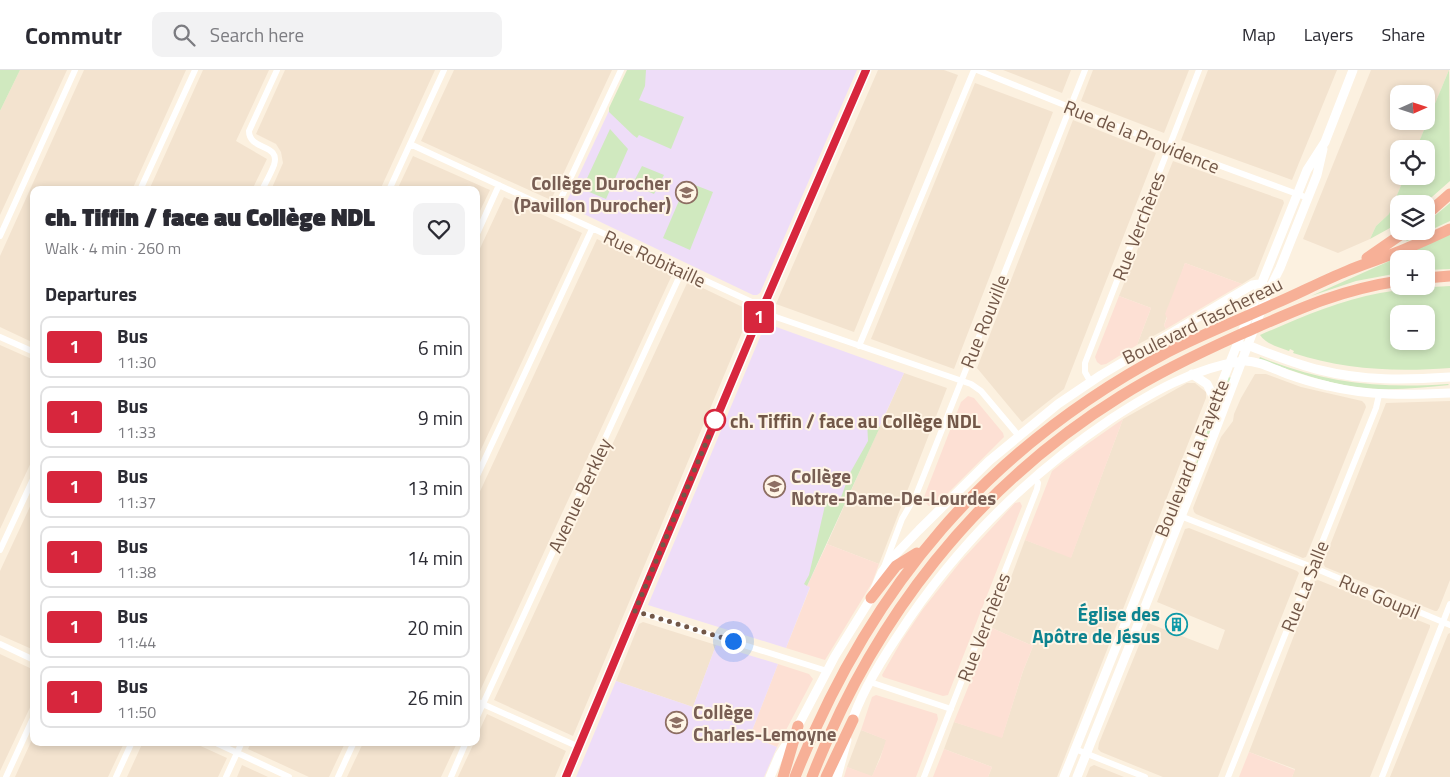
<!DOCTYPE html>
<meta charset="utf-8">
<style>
body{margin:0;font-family:"Titillium Web",sans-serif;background:#f2f2f3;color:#2b2b33;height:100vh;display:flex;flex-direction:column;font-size:19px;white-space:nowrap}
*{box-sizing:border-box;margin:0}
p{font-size:16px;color:#7c7c81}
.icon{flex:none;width:28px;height:28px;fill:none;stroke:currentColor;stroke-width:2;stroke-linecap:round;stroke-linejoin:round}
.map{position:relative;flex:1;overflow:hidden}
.drawer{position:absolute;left:30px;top:116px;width:450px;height:560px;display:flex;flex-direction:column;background:#fff;border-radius:10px;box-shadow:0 2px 8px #0003}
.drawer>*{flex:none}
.badge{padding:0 10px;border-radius:4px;font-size:18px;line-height:32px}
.needle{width:32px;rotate:87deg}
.controls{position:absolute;left:1390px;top:15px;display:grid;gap:10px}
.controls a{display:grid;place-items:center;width:45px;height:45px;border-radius:10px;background:#fff;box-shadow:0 2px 8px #0003;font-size:25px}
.you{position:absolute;width:25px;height:25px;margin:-12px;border:4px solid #fff;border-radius:50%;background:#1a73e8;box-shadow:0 0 0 8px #1a73e833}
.map>.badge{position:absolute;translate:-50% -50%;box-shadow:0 0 0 2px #fff}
h2{padding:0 15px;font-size:19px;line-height:45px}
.round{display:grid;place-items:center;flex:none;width:52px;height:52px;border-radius:10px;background:#f2f2f3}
.headline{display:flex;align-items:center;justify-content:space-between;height:85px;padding:0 15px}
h1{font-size:24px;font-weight:800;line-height:38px}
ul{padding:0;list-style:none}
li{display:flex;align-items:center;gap:15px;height:62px;margin:0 10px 8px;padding:0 5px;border:2px solid #e1e1e2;border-radius:10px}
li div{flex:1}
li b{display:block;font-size:19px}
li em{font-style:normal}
li .badge{min-width:55px;font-weight:700;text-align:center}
header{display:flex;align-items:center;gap:30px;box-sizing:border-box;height:70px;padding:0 25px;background:#fff;border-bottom:1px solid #e1e1e2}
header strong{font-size:24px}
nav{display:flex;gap:28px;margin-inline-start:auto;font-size:18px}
.search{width:350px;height:45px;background:#f2f2f3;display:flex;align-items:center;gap:12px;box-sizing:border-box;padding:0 18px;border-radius:10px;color:#7c7c81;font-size:19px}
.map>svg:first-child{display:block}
</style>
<header>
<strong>Commutr</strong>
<div class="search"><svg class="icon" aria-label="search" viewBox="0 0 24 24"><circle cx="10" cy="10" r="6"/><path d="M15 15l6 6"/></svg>Search here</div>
<nav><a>Map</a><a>Layers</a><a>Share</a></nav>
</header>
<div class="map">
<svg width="1450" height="707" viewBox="0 0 1450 707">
<rect width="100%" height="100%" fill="#fcf1e0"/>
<path fill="#f3e3cf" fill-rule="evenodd" d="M20 0H67L0 145V41Z
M84 0H186L132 120H34V273L0 257V186Z
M203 0H269L236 71 267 89 252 120H149Z
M285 0H435L380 120H271L283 93 281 82 276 74 256 64Z
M454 0H612L551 130 421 71Z
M878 0H944L958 5 854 262 776 234Z
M1003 0H1071L1062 23Z
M1093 0H1189L1164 63 1081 31Z
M1208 0H1337L1292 110 1181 70Z
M1371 0H1449L1416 79H1399V106H1405L1389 144 1376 156 1370 169 1338 183 1303 169ZM1399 24H1426V51H1399Z
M975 13 1053 42 954 299 871 269Z
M1073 50 1156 83 1064 319 1022 352 977 298Z
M413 86 490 120 476 149V120H397Z
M1173 91 1283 130 1284 133 1255 206 1242 214 1185 193 1164 255 1166 259 1137 275 1151 238 1119 226Z
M504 127 582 163 476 390V187Z
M597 169 672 205 479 623 476 622V430Z
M688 211 751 241 573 666 494 630Z
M0 275 34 290V386L0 459Z
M904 303 947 318 879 494 827 474Z
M1255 304H1266L1301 317 1362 331 1365 334 1366 337 1306 487 1303 488 1196 444 1194 442 1193 438 1221 367 1233 351 1234 344 1241 328Z
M1187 313H1195L1201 318 1206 322V328L1057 707H988L992 697 944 679 954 652 1002 667 1023 601 1033 576 992 558 1025 470 1071 487 1123 349Z
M1450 331V510L1439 538 1437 541H1435L1325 497 1323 493 1386 333Z
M34 428V580L0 565V501Z
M1189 458 1297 501 1299 503 1218 707H1163L1101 682 1098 679 1099 673 1148 553 1218 580 1225 560 1157 532 1185 459Z
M1318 510 1430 555V557L1370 707H1292L1295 699 1249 682 1315 511Z
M643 552 716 575 693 637 616 611 639 554Z
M1450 563V707H1390L1448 564Z
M0 584 34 600V629L0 701Z
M487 644 566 681 555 707H458L474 673 476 672V668Z
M861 660 887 670 872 707 847 697Z
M34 665V672L124 673 108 707H15Z
M143 672 194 673 227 688 218 707H127Z
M251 673V672L345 673 329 707H309L248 679Z
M363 673V672L457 673 441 707H347Z
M242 695 268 707H237Z
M1094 695 1124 707H1086L1090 697Z"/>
<path fill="#fde0d4" d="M1185 193 1242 214 1166 259 1164 255 1167 248 1165 244Z
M1119 226 1151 238 1137 275 1106 294 1101 295 1097 292 1095 287Z
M968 326 974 328 1003 363 1004 367 937 434 929 436 924 431V427L961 332Z
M1123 349 1071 488 1025 470 1052 401 1076 382Z
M1020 432 1022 436 948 625 943 626 883 607 882 605 902 570 923 539 961 491 1015 433Z
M827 474 879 494 872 513 825 590 786 578 810 518 807 516Z
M992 558 1033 576 1023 601 1002 668 954 652Z
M778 594 809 604 813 609 777 677 750 666Z
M876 625 937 644 938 649 916 707H844L847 697 872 706 880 689 886 670 861 660 872 627Z
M944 679 992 697 988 707H933Z
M1249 682 1295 700 1292 707H1239Z"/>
<path fill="#eeddf8" d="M628 0H857L760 223 757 225H753L565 135Z
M768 254 904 303 807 516 810 517 786 578 648 535 765 255Z
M716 575 778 594 750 666 777 677 764 707H576L616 611 693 637Z"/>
<path fill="#d0e9bf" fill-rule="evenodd" d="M0 0H20L0 41Z
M627 0H646L645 16 639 30 684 47 671 79 639 65 637 68 633 65 609 42V38Z
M1449 0 1450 111 1424 134H1399V153L1370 169 1376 156 1389 144 1405 106H1426V79H1416Z
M610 59 628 79 606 129 582 119Z
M642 96 664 105 654 124 632 115Z
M687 112 713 122 690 180 663 168Z
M1450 133V151L1407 171 1405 169 1415 161H1426V153Z
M1450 164V199L1426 200V189H1399V203L1356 211 1311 226Z
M1450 216V298C1396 302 1345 300 1293 283L1294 281 1290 279 1289 281C1278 277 1266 274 1260 265 1299 248 1338 231 1380 223 1403 219 1427 217 1450 216ZM1399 244H1426V271H1399Z
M1260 287C1323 313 1381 319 1448 314L1449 315C1426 317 1402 320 1379 319 1338 318 1298 303 1259 289Z
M1228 307 1232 308 1190 412 1210 352Z
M867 351 880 357 807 516 804 514 809 505 826 431 840 430 850 403 868 371Z"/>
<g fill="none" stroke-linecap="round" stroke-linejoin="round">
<path stroke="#fff" stroke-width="6" d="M977 0 1169 77 1308 128
M410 74 756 234 770 245 971 314 981 321 1018 365
M140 120 195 0
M262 120C266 112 271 103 274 95 281 73 249 81 249 61L277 0
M389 120 444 0
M555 141 621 0
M0 166 75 0
M476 166 499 115
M0 267 34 282
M859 276 974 0
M1090 311 1085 302V293L1199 0
M476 408 592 159
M1170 442 1312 497 1450 555
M0 480 34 407
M884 497 902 449 916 425 1085 0
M635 541 827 601
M0 574 34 590
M870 612 951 639
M476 631 579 677
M476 649 682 201
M214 672 289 707
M1075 679 1145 707
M6 707 34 646
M116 707 132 672
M226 707 242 672
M338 707 354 672
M451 707 466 672
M924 707 1037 419 1038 413 1034 407
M1228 707 1376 338 1379 325
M1382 707 1450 534"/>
<path stroke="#fff" stroke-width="9" d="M1242 277 1247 275C1271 284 1295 294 1320 300 1363 311 1406 310 1450 307
M1192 304 1207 314 1215 330
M851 655C859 627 881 591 897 567 953 480 1025 407 1111 349 1152 322 1194 298 1243 291 1257 290 1274 299 1287 304 1301 309 1314 313 1328 316 1369 326 1408 325 1450 323
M566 707 758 249 866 0
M770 707 779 686 798 656 835 586 871 528 882 502 895 485 919 460 989 391 1058 334 1101 305 1252 215 1259 214 1270 218
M837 707 847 670
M1064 707 1307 100 1325 72 1353 0
M1077 707 1214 364 1268 222 1280 198 1317 105 1323 79"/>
<path stroke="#f7b097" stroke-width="11" d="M1426 145 1450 124
M1367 188 1406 161
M1426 208 1450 206
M871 528 896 496 917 483
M783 707 798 656
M795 707C870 517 987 378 1168 282 1203 264 1239 250 1274 234 1298 224 1322 211 1347 201 1366 193 1386 187 1405 179 1420 173 1435 166 1450 159
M812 707C873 549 976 416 1121 326 1159 302 1199 283 1239 265 1294 241 1338 220 1399 211
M826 707 853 650"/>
</g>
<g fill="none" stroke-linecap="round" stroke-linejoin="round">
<defs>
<path id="line" d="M566 707 758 249 866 0"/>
</defs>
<use href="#line" stroke="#fff" stroke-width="11"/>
<use href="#line" stroke="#d7263d" stroke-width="8"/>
<path stroke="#725748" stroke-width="5" stroke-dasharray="0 9" d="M715 350 719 342 635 541 733 571"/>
</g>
<defs>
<symbol id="school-ring" viewBox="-11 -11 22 22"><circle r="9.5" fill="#fff5e6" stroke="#8d6e63" stroke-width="1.5"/><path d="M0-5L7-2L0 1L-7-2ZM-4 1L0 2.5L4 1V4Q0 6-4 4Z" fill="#8d6e63"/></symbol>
<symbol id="building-ring" viewBox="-11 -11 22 22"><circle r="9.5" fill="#fff5e6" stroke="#0f9aa8" stroke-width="1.5"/><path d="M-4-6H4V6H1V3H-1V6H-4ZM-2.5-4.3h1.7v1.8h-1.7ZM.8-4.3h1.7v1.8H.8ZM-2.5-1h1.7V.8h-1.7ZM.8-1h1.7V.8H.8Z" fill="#0f9aa8"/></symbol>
</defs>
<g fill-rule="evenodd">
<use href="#school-ring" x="674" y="110" width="25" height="25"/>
<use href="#school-ring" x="762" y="404" width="25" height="25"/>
<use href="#building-ring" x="1164" y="542" width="25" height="25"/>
<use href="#school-ring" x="664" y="640" width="25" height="25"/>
</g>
<circle fill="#fff" stroke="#d7263d" stroke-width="2.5" cx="715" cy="350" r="10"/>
<g text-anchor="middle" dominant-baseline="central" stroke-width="4" stroke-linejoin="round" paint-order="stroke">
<g font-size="19" fill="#725748" stroke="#fff5e6">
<text transform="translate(1142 66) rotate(22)">Rue de la Providence</text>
<text transform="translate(1138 156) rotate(-69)">Rue Verchères</text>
<text transform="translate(655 188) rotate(25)">Rue Robitaille</text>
<text transform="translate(1202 250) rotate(-26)">Boulevard Taschereau</text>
<text transform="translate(984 251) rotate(-68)">Rue Rouville</text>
<text transform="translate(1191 388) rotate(-68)">Boulevard La Fayette</text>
<text transform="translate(579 425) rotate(-65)">Avenue Berkley</text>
<text transform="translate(1304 516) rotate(-68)">Rue La Salle</text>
<text transform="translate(1380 526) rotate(23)">Rue Goupil</text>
<text transform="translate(983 557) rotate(-69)">Rue Verchères</text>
</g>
<g font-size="19" font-weight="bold" fill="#785e54" stroke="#fff5e6" text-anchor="start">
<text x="671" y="112" text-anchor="end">Collège Durocher<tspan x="671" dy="22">(Pavillon Durocher)</tspan></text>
<text x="791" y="405">Collège<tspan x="791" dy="22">Notre-Dame-De-Lourdes</tspan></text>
<text x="693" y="641">Collège<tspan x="693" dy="22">Charles-Lemoyne</tspan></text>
</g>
<g font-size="19" font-weight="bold" fill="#725748" stroke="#fff5e6" text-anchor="start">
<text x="730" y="350">ch. Tiffin / face au Collège NDL</text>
</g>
<g font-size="19" font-weight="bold" fill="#0d838f" stroke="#fff5e6" text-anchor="end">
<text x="1160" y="543">Église des<tspan x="1160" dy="22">Apôtre de Jésus</tspan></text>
</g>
</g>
</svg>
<div class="controls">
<a><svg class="needle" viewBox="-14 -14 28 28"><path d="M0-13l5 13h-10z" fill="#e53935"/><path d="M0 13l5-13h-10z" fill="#7c7c81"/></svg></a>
<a><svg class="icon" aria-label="locate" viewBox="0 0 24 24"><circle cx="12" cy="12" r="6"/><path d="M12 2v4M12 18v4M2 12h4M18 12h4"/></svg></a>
<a><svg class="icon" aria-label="layers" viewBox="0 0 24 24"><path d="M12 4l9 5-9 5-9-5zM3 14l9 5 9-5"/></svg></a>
<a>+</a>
<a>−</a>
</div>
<div class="you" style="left:733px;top:571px"></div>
<b class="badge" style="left:759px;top:247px;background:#d7263d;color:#fff">1</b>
<section class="drawer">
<div class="headline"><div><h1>ch. Tiffin / face au Collège NDL</h1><p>Walk · 4 min · 260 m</p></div><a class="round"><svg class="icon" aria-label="heart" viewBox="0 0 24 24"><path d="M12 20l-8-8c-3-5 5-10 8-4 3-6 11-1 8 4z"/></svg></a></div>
<h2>Departures</h2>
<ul>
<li><span class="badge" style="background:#d7263d;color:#fff">1</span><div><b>Bus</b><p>11:30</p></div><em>6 min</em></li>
<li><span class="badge" style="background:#d7263d;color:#fff">1</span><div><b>Bus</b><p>11:33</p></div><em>9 min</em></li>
<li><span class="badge" style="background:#d7263d;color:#fff">1</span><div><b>Bus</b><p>11:37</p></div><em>13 min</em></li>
<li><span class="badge" style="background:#d7263d;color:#fff">1</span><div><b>Bus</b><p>11:38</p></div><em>14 min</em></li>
<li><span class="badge" style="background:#d7263d;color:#fff">1</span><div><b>Bus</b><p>11:44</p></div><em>20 min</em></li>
<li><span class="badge" style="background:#d7263d;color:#fff">1</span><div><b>Bus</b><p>11:50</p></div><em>26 min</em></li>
</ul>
</section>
</div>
